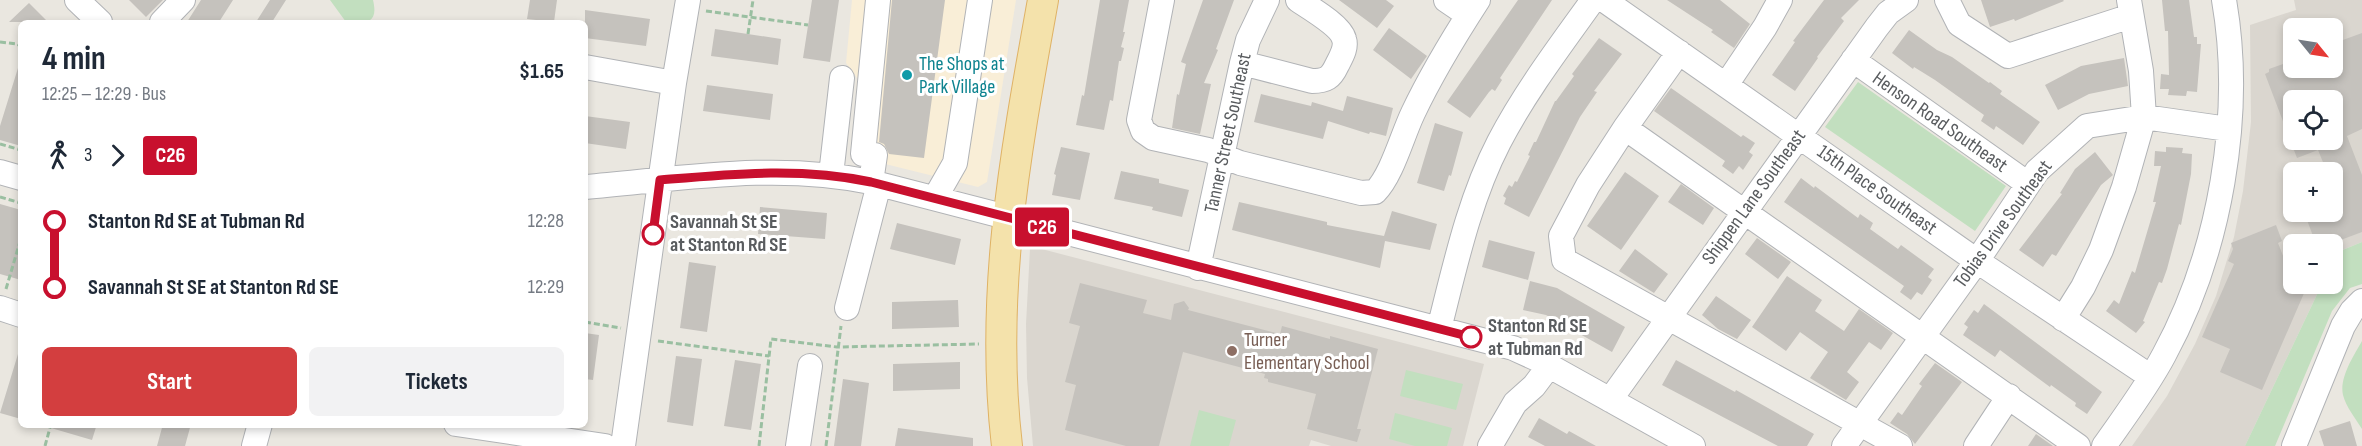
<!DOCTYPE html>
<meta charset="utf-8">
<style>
body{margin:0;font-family:"Sofia Sans Condensed",sans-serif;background:#f2f2f3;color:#1f2937;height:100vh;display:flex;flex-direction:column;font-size:22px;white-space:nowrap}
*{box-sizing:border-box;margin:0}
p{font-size:20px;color:#747a83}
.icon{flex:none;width:33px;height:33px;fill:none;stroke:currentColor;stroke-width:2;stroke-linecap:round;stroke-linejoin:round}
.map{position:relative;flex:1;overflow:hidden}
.drawer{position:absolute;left:18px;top:20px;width:570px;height:408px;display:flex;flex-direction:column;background:#fff;border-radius:9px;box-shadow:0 3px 9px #0003}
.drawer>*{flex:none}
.badge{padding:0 12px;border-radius:4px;font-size:21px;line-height:39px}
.needle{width:39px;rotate:120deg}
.controls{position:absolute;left:2283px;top:18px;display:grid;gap:12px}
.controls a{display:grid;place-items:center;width:60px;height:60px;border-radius:9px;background:#fff;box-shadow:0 3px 9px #0003;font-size:30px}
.map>.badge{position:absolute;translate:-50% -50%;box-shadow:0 0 0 3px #fff}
.legs{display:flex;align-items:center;gap:9px;height:66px;padding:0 24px;font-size:20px}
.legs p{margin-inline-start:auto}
.headline{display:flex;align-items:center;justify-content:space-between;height:102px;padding:0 24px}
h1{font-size:33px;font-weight:700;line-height:45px}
.cta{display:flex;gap:12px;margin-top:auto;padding:12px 24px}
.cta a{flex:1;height:69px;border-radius:9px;background:#d33e3f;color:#fff;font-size:24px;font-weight:700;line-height:69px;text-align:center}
.cta a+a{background:#f2f2f3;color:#1f2937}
ul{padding:0 24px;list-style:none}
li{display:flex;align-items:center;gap:21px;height:66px;font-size:22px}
li i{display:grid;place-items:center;width:9px;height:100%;margin:0 8px;background:currentColor}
li i::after{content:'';width:15px;height:15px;margin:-8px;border:4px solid;border-radius:50%;background:#fff}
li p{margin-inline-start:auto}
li:first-child i{background:linear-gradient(#0000 50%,currentColor 0)}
li:last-child i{background:linear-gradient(currentColor 50%,#0000 0)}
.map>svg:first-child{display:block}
</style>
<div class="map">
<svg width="2362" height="446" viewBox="0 0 2362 446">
<rect width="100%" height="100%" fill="#eae7e0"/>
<path fill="#f9eed7" d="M852 0H1016L987 182 978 187 853 156 857 78 846 63Z"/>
<path fill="#dad6cf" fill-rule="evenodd" d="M2294 0H2362V242L2333 254 2332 244H2294V284H2322L2245 446H2132L2167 396 2195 344 2216 296 2234 237 2243 191 2251 122 2250 25 2296 10ZM2294 28H2332V68H2294ZM2294 100H2332V140H2294ZM2294 172H2332V212H2294Z
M1034 247 1484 364 1463 446H1331L1311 440 1309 446H1033L1027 378 1026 324 1030 249Z"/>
<path fill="#c2dfbf" d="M330 0H373C379 25 365 23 346 22Z
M1858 82 2006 186 1975 231 1825 127Z
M2362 242V284L2350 288 2332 311 2275 446H2245L2322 284H2332L2333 254Z
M2362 341V429C2356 419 2346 407 2343 395 2339 378 2354 355 2362 341Z
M1406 370 1463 384 1456 410 1400 396Z
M1199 410 1236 420 1229 446H1190Z
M1395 413 1452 428 1447 446H1415L1389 439Z"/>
<path fill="#c5c2bd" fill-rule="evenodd" d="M129 0H163L146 17Z
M201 0H233L219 22H187Z
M270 0H286L272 22H256Z
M530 0H557L554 22 527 19Z
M812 0H839L830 62 803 58Z
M892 0H945L924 158 889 154 884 144 879 142Z
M1100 0H1129L1123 32H1125L1121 47 1124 48 1121 61H1119L1113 101 1110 100 1104 130 1076 125 1082 95 1084 96Z
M1203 0H1234L1216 49 1218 50 1204 83 1211 84 1200 134 1172 128 1177 94 1179 95 1186 64 1181 62Z
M1339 0H1386L1394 6 1377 28Z
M1518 0H1552L1500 78 1502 80 1495 91 1492 89 1489 92 1470 118 1447 102Z
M1667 0H1720L1750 24 1734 48 1711 32 1713 30Z
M1824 0H1859L1841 18 1844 21 1817 57 1818 58 1795 91 1772 75 1795 42 1793 41Z
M1981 0H2063L2064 1 2015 21 2014 19 1990 27Z
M2162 0H2189L2194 37H2197V44H2201L2197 92 2187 91 2186 96 2168 95 2169 89H2160L2161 74 2169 75 2168 31H2165Z
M29 3 48 22H9Z
M585 10 650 19 646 46 585 38Z
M1389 28 1427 56 1411 79 1373 50Z
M715 29 781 39 778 65 711 56Z
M1909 30 1937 50 1952 57 1989 83 1990 82 2002 91 2000 94 2040 122 2023 145 1996 126 1994 130 1981 121 1984 115 1935 80 1914 67 1913 69 1892 53Z
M2362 33V129L2347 136 2362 175V232L2330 244H2316L2304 212H2332V172H2327L2318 150 2297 158 2265 74 2269 72V69L2294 60V68H2332V44ZM2294 100H2332V140H2294Z
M1599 38 1622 54 1594 91 1597 92 1580 117 1529 217 1504 204 1506 198 1503 196 1509 185 1512 187 1515 181 1517 182 1530 156 1528 155 1534 142H1536L1555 101H1556L1574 76 1572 74Z
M2124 58 2128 86 2089 94 2058 110 2045 85 2081 66Z
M18 68H21V146L0 140V126Z
M707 85 773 94 770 120 703 111Z
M1671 88 1741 137 1743 135 1755 143 1749 152 1753 155 1743 170 1739 166 1733 174 1722 166 1725 161 1654 111Z
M1261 94 1311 106 1312 102 1343 111 1347 96 1393 108 1386 136 1370 132 1369 134 1328 121 1323 139 1254 122Z
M585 116 630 122 626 149 585 143Z
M1435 123 1463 132 1451 176 1449 175 1444 191 1417 183Z
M1061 147 1090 153 1080 200 1052 195 1056 175 1054 174Z
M2166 147 2183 148 2182 153 2192 154 2191 174 2181 225 2179 224 2167 269 2162 283 2159 282 2143 321 2145 322 2136 333 2106 311 2114 300 2119 304 2132 271 2135 273 2156 202H2153L2161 166H2154L2155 151 2166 152Z
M2095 152 2113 175 2101 185 2056 256 2052 254 2043 267 2019 250 2062 194 2060 193 2075 169Z
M1121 171 1159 179V183L1189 190 1182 217 1152 210 1153 207 1114 199Z
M1625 172 1659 196 1621 250 1587 226Z
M1801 178 1814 188 1815 186 1858 218 1860 214 1873 223 1870 229 1898 249 1901 245 1934 269 1928 277 1932 280 1922 295 1917 292 1911 300 1900 292 1904 286 1784 202Z
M1681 184 1714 208 1703 225 1668 202Z
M1239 202 1327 222V225L1384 236 1392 211 1437 224 1430 250 1385 241 1380 268 1232 230Z
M0 204 21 210V280L0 274Z
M760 207 827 213 825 239 758 234Z
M897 223 961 239 955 265 890 249Z
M2276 225 2282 241 2278 243 2287 266 2294 269V284H2308L2262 390 2220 372 2230 349 2202 337 2234 264 2228 261 2233 249 2231 243Z
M1757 238 1791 262 1778 279 1745 254Z
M1489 240 1535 252 1528 280 1482 267Z
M1635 249 1668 274 1654 293 1619 271Z
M689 262 716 266 707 332 680 328Z
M1787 276 1822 300 1815 311 1844 331 1859 309 1893 333 1881 350 1869 342 1847 372 1859 382 1846 400 1810 378 1828 352 1800 332 1786 351 1752 327Z
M1530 281 1557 288 1625 327 1612 352 1546 315 1523 310Z
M1080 283 1147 300 1143 313 1171 320 1174 304 1184 301 1189 308 1188 310 1280 334 1282 326 1330 339V336L1378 349 1357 429H1361L1357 442 1307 429 1316 394 1268 382V379L1264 378 1265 374 1183 352 1159 446H1126L1065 430 1076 385 1065 382 1080 326 1069 323Z
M1716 296 1751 320 1737 339 1718 329 1702 315Z
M958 300 959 327 892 329V302Z
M1984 304 2102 392 2087 414 2075 406 2076 403 2051 385 2050 387 2000 350 1995 357 1963 335 1968 327 1964 324 1974 310 1978 313Z
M585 333 599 335 593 380 585 379Z
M18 354H21V419L0 413Z
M676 356 702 359 693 426 667 422Z
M735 360 761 364 751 430 724 426Z
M1676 360 1735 392 1736 390 1814 434 1807 446H1778L1662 385Z
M960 362V389L893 391V364Z
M1935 363 1962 382 1915 444 1907 434 1890 423 1898 412 1902 415 1922 386 1919 384Z
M843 379 869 383 861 446H834Z
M1539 418 1567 434 1569 431 1596 446H1545L1528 437Z
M2350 421 2357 446H2324L2319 431Z
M52 424H97L92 440 51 428Z
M163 424H191L185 446H157Z
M898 428 973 438V446H895Z
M2036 434 2053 446H2028Z"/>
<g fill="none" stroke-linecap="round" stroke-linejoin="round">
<defs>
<path id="minor" d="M77 0 100 22
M1162 0 1139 120 1143 131 1153 138 1208 150 1240 163 1361 193 1375 192C1392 175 1402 136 1413 113 1432 73 1454 37 1478 0
M1446 0 1468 15
M1604 0 1977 261 2151 377
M1947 0 1959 24 2008 56 2131 16
M162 22 183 0
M1853 60 2028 184
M1242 63 1312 81C1326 81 1331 78 1337 65 1341 57 1347 48 1344 39 1341 26 1310 8 1298 0
M585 67 674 83
M1726 85 1765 27 1780 0
M1625 128 1679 52
M0 172 21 178
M831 175 842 78
M871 182 875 155 863 154 878 0
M585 187C680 179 776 162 871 182L1513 348 1535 358 1693 446
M935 198 955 163 980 0
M1198 268 1242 63 1248 40 1267 0
M0 308 21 315
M847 308 879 184
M2063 319 2083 287 2101 250 2124 187 2144 117 2141 71 2129 0
M1439 329C1455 266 1469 200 1499 142 1525 92 1560 46 1593 0
M1610 400 1877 27 1888 13 1906 0
M456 424 605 446
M254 446 260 424
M623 446 674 83 688 0
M798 446 810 366
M1490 446 1515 403 1534 386 1549 366
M1844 446 1977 261 2037 171 2087 126 2144 117 2228 129
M1900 446 1564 260 1561 236 1588 185 1625 128 2078 446
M1976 446 2009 396
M2104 446C2125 416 2147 387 2164 355 2220 252 2244 115 2224 0
M2294 446 2343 326 2352 311 2362 301"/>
<path id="major" d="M1007 446C989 293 1016 150 1043 0"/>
</defs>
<use href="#minor" stroke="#b1b3b6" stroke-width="26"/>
<use href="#major" stroke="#dfb265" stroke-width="32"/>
<path stroke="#9abfa1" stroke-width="3" stroke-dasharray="6 3" stroke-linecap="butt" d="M706 11 808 25
M748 34 753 0
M0 42 18 44 21 48
M0 144 21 150
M0 197 21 203
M6 289 21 238
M585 322 621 328
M658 341 769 356
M45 446 51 424
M759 446 771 339 837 347 979 344
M826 446 841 326"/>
<use href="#minor" stroke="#fff" stroke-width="24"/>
<use href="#major" stroke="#f4e2ab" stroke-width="30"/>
</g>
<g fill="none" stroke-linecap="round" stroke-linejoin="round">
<defs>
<path id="line-1" d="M653 234 660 180C731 174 800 167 871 182L1471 337"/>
</defs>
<use href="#line-1" stroke="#fff" stroke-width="14"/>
<use href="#line-1" stroke="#c8102e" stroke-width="9"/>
</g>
<circle fill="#0f9aa8" stroke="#fff" stroke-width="2" cx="907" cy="75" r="6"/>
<g fill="#fff" stroke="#c8102e" stroke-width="3">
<circle cx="653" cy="234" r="10"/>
<circle cx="1471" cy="337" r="10"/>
</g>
<circle fill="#8d6e63" stroke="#fff" stroke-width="2" cx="1232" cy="351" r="6"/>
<g text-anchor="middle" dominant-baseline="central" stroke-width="6" stroke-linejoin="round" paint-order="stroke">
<g font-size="20" fill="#0d838f" stroke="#fff" text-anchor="start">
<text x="919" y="64">The Shops at<tspan x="919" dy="23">Park Village</tspan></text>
</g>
<g font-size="20" fill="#595c5f" stroke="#fff">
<text transform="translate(1940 122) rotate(35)">Henson Road Southeast</text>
<text transform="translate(1228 133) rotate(-78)">Tanner Street Southeast</text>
<text transform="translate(1877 190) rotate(35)">15th Place Southeast</text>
<text transform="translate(1754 197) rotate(-54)">Shippen Lane Southeast</text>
<text transform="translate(2003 224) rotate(-54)">Tobias Drive Southeast</text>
</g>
<g font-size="20" font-weight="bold" fill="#595c5f" stroke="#fff" text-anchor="start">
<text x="670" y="222">Savannah St SE<tspan x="670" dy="23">at Stanton Rd SE</tspan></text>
<text x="1488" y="326">Stanton Rd SE<tspan x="1488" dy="23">at Tubman Rd</tspan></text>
</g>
<g font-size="20" fill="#785e54" stroke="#fff" text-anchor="start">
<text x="1244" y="340">Turner<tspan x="1244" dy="23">Elementary School</tspan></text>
</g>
</g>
</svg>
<div class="controls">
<a><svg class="needle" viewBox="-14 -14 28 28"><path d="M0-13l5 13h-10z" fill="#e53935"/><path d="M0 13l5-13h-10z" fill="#747a83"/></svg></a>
<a><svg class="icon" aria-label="locate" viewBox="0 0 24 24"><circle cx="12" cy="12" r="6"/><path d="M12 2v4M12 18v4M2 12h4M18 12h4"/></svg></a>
<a>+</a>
<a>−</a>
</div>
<b class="badge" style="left:1042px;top:227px;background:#c8102e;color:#fff">C26</b>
<section class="drawer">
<div class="headline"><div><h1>4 min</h1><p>12:25 – 12:29 · Bus</p></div><b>$1.65</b></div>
<div class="legs"><svg class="icon" aria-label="walk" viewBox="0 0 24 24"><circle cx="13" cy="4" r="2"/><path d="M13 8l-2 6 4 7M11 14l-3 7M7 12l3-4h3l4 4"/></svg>3<svg class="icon" aria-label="forward" viewBox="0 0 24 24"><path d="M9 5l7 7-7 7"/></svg><b class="badge" style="background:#c8102e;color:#fff">C26</b></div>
<ul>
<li><i style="color:#c8102e"></i><b>Stanton Rd SE at Tubman Rd</b><p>12:28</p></li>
<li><i style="color:#c8102e"></i><b>Savannah St SE at Stanton Rd SE</b><p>12:29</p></li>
</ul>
<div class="cta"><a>Start</a><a>Tickets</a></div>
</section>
</div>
